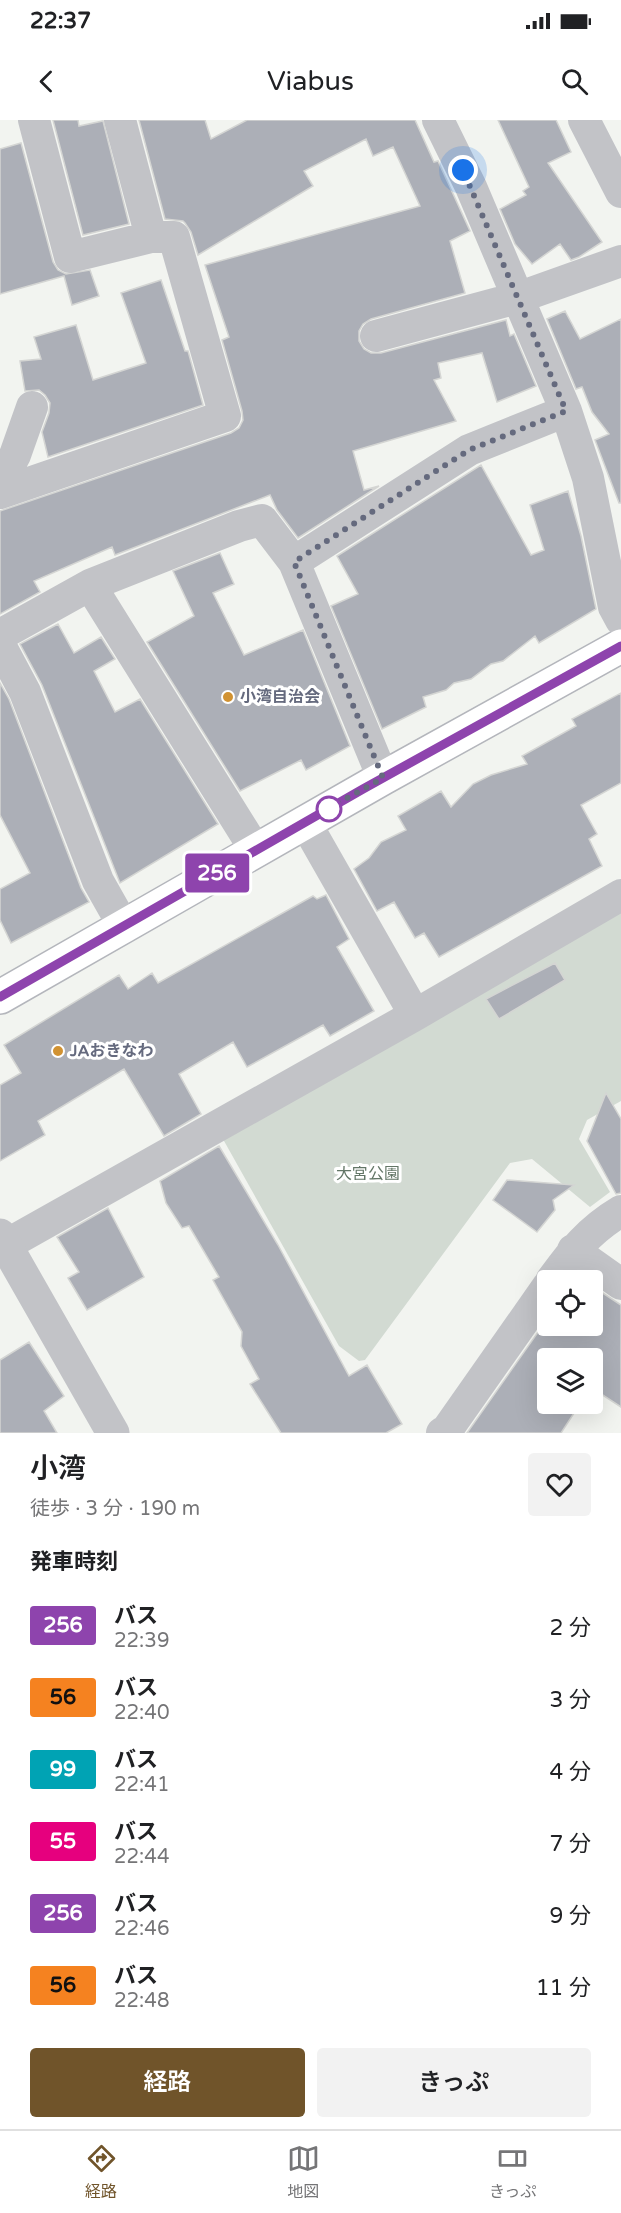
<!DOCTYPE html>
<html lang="ja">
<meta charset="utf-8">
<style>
body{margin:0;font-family:"Varela Round","Noto Sans JP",sans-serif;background:#f2f2f2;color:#202124;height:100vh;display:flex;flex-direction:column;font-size:22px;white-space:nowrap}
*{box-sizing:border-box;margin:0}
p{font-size:20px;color:#757577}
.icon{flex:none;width:33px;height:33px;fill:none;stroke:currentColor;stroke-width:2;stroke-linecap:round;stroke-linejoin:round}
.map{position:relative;height:1313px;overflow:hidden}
.panel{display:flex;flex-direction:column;background:#fff;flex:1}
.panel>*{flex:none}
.badge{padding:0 12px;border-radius:4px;font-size:21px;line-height:39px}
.buttons{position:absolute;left:537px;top:1150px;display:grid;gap:12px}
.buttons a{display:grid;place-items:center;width:66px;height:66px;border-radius:6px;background:#fff;box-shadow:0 6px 24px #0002;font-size:30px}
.you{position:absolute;width:30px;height:30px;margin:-15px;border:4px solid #fff;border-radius:50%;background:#1a73e8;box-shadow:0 0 0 9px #1a73e833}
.map>.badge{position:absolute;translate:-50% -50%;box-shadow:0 0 0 3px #fff}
h2{padding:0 30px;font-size:22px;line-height:54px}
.round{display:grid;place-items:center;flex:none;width:63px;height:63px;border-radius:6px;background:#f2f2f2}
.head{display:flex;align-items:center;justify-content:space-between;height:102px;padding:0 30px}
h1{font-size:28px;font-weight:600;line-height:45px}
.button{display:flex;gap:12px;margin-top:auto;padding:12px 30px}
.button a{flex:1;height:69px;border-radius:6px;background:#70542a;color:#fff;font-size:24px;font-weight:600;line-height:69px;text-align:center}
.button a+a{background:#f2f2f2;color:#202124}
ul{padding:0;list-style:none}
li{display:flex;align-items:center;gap:18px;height:72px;padding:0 30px}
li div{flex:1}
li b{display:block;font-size:22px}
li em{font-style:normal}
li .badge{min-width:66px;font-weight:700;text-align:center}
.status{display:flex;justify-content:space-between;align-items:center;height:42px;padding:0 30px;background:#fff;direction:ltr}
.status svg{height:16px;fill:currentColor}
header{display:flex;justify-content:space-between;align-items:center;height:78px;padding:0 30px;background:#fff;font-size:27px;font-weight:600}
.tab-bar{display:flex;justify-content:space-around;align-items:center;height:84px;border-top:2px solid #e0e0e0;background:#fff;font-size:16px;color:#757577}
.tab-bar a{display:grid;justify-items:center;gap:3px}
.tab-bar .on{color:#70542a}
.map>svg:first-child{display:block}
</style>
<div class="status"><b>22:37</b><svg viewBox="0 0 49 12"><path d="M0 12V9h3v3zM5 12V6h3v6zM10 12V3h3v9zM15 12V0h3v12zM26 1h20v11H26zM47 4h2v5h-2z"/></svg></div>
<header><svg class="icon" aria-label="back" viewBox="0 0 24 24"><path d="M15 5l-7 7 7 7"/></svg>Viabus<svg class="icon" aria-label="search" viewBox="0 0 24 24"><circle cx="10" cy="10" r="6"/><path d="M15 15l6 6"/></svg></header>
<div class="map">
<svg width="621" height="1313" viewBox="0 0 621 1313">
<rect width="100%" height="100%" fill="#f2f4f0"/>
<path fill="#d2dad2" d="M621 787V981L587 1000 579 1019 610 1072 590 1087 532 1039 510 1043 365 1240 359 1241 339 1226 219 1012Z"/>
<path fill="#acafb7" stroke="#d4d5d3" stroke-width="1.5" d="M53 0H78L79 6 103 1 129 104 83 115Z
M139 0H205L211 19 247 0H415L434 42 438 41 470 111 450 121 465 173 371 199 363 204 359 211V221L364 229 371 233H381L506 200 510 216 514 214 536 266 497 282 482 233 438 243 441 258 434 260 456 301 353 331 364 370 379 366 298 418 277 390 270 375 115 435 112 427 34 461 40 472 0 494V391L231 313 239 308 243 300 242 291 222 220 229 217 205 145 420 86 393 27 373 36 366 19 304 51 313 66 198 135 191 112 185 103 183 101 165 99Z
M498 0H556L571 32 548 43 602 122 579 137 571 140 560 124 532 144 515 124 500 89 526 75 523 71 529 67Z
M21 23 53 142 58 150 66 154 90 150 99 176 72 185 64 156 0 174V29Z
M161 160 185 231H188L203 285 48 337 42 312 49 293 50 283 45 275 39 270 25 271 20 241 41 239 34 217 76 205 93 260 146 243 121 173Z
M565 191 580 219 621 199V383H619L595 320 609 314 592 292 582 267 576 269 547 199Z
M481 345 531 435 544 430 530 385 568 371 581 416 596 489 539 523 535 516 503 541 491 544 471 559 454 563 446 570 423 577 426 587 382 609 331 486 358 474 337 436Z
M220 433 234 464 213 473 244 535 303 510 350 626 306 650 301 640 240 671 147 522 194 496 173 451Z
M58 504 74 533 101 517 115 539 94 551 115 592 140 579 218 704 120 763 42 565 20 524Z
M0 563 9 579 81 768 89 782 11 823 0 800V769L30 753 0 695Z
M621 573V663L581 685 597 714 589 719 602 746 439 837 424 813 415 818 394 782 377 791 354 749 369 738 381 722 406 710 398 696 441 671 451 687 473 664 491 655 527 644 522 636 576 606 572 599Z
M326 775 349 819 337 827 374 891 330 916 323 905 247 947 233 922 179 954 201 994 164 1016 124 949 38 1001 45 1015 0 1041V965L21 953 4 925 119 855 128 869 152 853 158 863 313 776 317 779Z
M555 843 565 860 499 899 486 879Z
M606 973 621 999V1073L616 1074 587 1021Z
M219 1026 278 1125 349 1256 367 1245 402 1304 386 1313H281L250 1264 259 1259 241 1226 242 1212 213 1160 219 1157 189 1106 182 1108 166 1083 160 1061Z
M507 1060 574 1065 553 1080 555 1090 537 1112 493 1080Z
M108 1088 144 1157 87 1190 68 1158 79 1152 57 1117Z
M592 1166 621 1185V1287L592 1268V1239H548V1284H580L561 1313H467L548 1198V1206H592Z
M29 1222 64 1276 44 1291 57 1313H0V1240Z"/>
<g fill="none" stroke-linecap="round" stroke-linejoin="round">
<defs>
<path id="secondary" d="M0 877 383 658 621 526"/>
</defs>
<use href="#secondary" stroke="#b4b6bc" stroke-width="36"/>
<path stroke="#c2c3c7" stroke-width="32" d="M120 0 151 117
M438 0 471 67 566 291 588 358 614 487 621 500
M584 0 621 72
M376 216 517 178 621 141
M0 363 15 335 32 287
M0 373 225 296 174 117H151L70 137 34 0
M294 442 469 330 566 291
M90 465 256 731
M0 515 90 465 239 406 262 400 294 442 383 658
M0 525 25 572 98 761 124 807
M305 702 415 895
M6 1125 415 895 621 775
M573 1130 621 1164
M551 1161C572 1132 589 1110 621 1091
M442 1313 447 1310 548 1166"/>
<path stroke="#c2c3c7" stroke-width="33" d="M0 1115 113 1313"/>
<use href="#secondary" stroke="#fff" stroke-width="33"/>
</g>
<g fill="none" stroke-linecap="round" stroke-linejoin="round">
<defs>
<path id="line" d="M0 877 363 669 621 526"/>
</defs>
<use href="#line" stroke="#fff" stroke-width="14"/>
<use href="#line" stroke="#8e44ad" stroke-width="9"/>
<path stroke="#656a7e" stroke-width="6" stroke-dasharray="0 10.8" d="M329 689 324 691 383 658 294 442 469 330 566 291 463 50"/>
</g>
<g fill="#d19232" stroke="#fff" stroke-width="2">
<circle cx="228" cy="577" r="6"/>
<circle cx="58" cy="931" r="6"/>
</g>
<circle fill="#fff" stroke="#8e44ad" stroke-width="3" cx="329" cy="689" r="12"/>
<g text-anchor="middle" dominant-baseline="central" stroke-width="6" stroke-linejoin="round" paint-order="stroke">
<g font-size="16" font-weight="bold" fill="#656a7e" stroke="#fff" text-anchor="start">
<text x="240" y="577">小湾自治会</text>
<text x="70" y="931">JAおきなわ</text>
</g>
<g font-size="16" fill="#637667" stroke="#fff">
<text x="368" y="1054">大宮公園</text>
</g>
</g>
</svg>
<div class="buttons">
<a><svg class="icon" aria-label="locate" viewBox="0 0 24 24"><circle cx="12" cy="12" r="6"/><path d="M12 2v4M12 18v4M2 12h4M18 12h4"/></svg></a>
<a><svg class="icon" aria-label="layers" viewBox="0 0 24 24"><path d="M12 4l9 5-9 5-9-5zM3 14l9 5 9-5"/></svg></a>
</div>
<div class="you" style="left:463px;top:50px"></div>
<b class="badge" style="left:217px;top:753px;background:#8e44ad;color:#fff">256</b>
</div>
<section class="panel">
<div class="head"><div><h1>小湾</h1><p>徒歩 · 3 分 · 190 m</p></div><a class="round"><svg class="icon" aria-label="heart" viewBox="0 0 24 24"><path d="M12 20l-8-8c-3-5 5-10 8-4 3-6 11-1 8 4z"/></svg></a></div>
<h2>発車時刻</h2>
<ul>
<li><span class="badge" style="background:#8e44ad;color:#fff">256</span><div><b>バス</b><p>22:39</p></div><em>2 分</em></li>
<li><span class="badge" style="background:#f58220;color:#111">56</span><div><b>バス</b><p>22:40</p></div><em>3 分</em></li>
<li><span class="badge" style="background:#00a3b4;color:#fff">99</span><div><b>バス</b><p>22:41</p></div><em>4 分</em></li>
<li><span class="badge" style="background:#e6007e;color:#fff">55</span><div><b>バス</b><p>22:44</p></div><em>7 分</em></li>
<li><span class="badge" style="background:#8e44ad;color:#fff">256</span><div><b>バス</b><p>22:46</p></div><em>9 分</em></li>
<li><span class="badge" style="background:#f58220;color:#111">56</span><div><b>バス</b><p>22:48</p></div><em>11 分</em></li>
</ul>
<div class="button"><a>経路</a><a>きっぷ</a></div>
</section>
<nav class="tab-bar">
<a class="on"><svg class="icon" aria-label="directions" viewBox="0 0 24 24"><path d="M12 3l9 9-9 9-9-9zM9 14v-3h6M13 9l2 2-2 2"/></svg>経路</a>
<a><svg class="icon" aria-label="map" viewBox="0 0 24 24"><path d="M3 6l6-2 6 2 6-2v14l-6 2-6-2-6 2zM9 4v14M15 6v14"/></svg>地図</a>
<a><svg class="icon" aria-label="tickets" viewBox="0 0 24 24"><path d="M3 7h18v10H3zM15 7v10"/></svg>きっぷ</a>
</nav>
